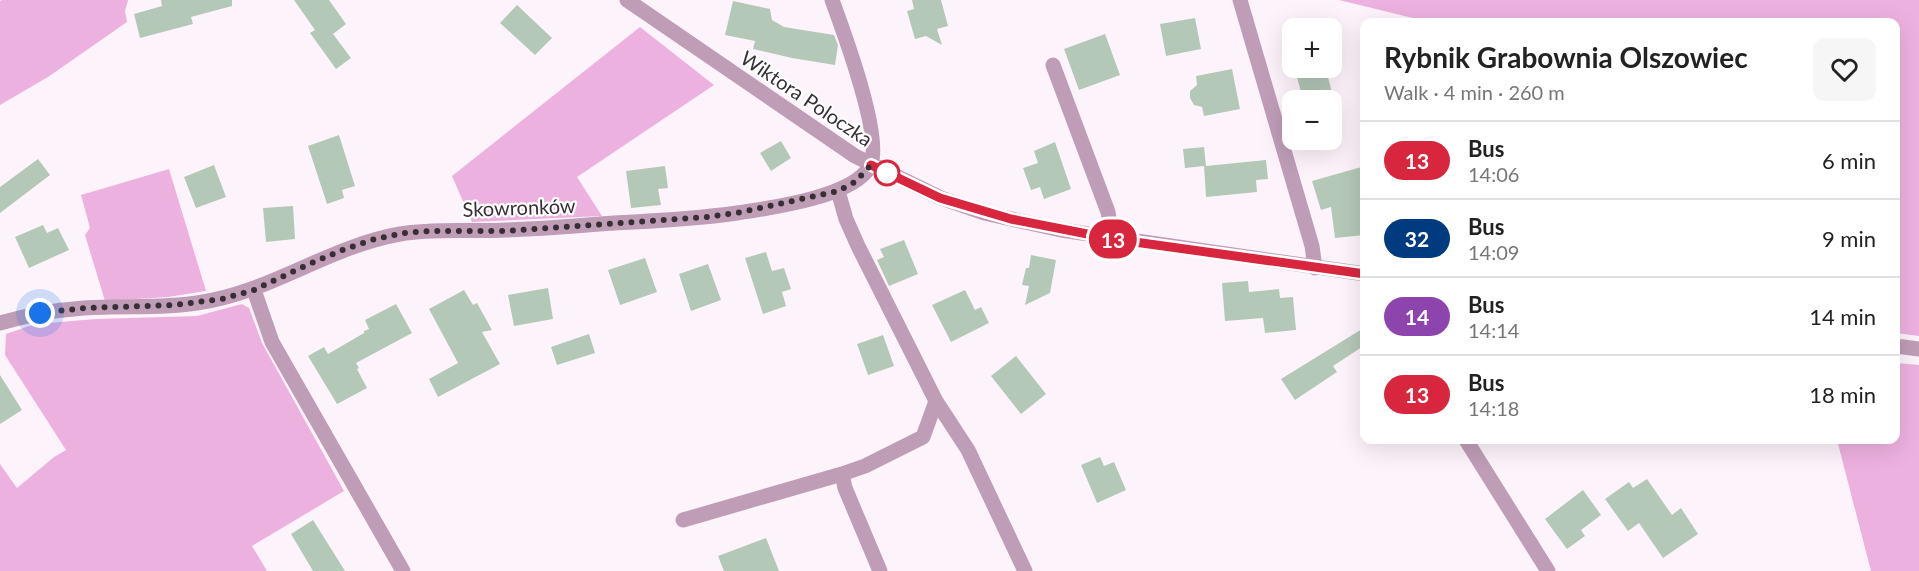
<!DOCTYPE html>
<meta charset="utf-8">
<style>
body{margin:0;font-family:Lato,sans-serif;background:#f6f6f6;color:#222;height:100vh;display:flex;flex-direction:column;font-size:22px;white-space:nowrap}
*{box-sizing:border-box;margin:0}
p{font-size:20px;color:#767676}
.icon{flex:none;width:33px;height:33px;fill:none;stroke:currentColor;stroke-width:2;stroke-linecap:round;stroke-linejoin:round}
.map{position:relative;flex:1;overflow:hidden}
.drawer{position:absolute;left:1360px;top:18px;width:540px;height:426px;display:flex;flex-direction:column;background:#fff;border-radius:12px;box-shadow:0 6px 24px #0002}
.drawer>*{flex:none}
.badge{padding:0 12px;border-radius:20px;font-size:21px;line-height:39px}
.tools{position:absolute;left:1282px;top:18px;display:grid;gap:12px}
.tools a{display:grid;place-items:center;width:60px;height:60px;border-radius:12px;background:#fff;box-shadow:0 6px 24px #0002;font-size:30px}
.you{position:absolute;width:30px;height:30px;margin:-15px;border:4px solid #fff;border-radius:50%;background:#1a73e8;box-shadow:0 0 0 9px #1a73e833}
.map>.badge{position:absolute;translate:-50% -50%;box-shadow:0 0 0 3px #fff}
.round{display:grid;place-items:center;flex:none;width:63px;height:63px;border-radius:12px;background:#f6f6f6}
.overview{display:flex;align-items:center;justify-content:space-between;height:102px;padding:0 24px}
h1{font-size:28px;font-weight:700;line-height:45px}
ul{padding:0;list-style:none}
li{display:flex;align-items:center;gap:18px;height:78px;padding:0 24px;border-top:2px solid #e0e0e0}
li div{flex:1}
li b{display:block;font-size:22px}
li em{font-style:normal}
li .badge{min-width:66px;font-weight:700;text-align:center}
.map>svg:first-child{display:block}
</style>
<div class="map">
<svg width="1919" height="571" viewBox="0 0 1919 571">
<rect width="100%" height="100%" fill="#fdf4fb"/>
<path fill="#edb1df" d="M2 0H128L125 11 127 22 48 77 0 105V1Z
M1339 0H1919V336L1896 333V22H1429Z
M640 27 714 85 577 177 602 216 472 222 452 176Z
M169 169 206 291 168 297 105 301 85 235 90 228 81 195Z
M242 304 249 308 262 343 344 491 252 546 267 571H0V464L17 488 54 457 66 450 5 355 6 334 35 324 96 319 197 316Z
M1896 363 1919 365V571H1871L1837 440H1896Z"/>
<path fill="#b4c8b7" d="M161 0H232V6L191 17 193 24 140 38 134 14 162 6Z
M294 0H329L346 24 333 34 351 58 336 69 310 33 315 30Z
M912 0H941L948 26 937 29 942 45 926 36 915 39 907 11 914 9Z
M733 1 770 9 772 20 784 27 834 35 838 45 835 65 792 58 753 49 755 41 725 35Z
M517 5 552 38 535 55 500 23Z
M1195 18 1201 49 1166 56 1160 24Z
M1105 34 1120 75 1079 90 1064 49Z
M1232 69 1240 109 1204 116 1202 107 1194 105 1190 98V91L1197 85 1196 76Z
M1326 70 1334 100H1303L1297 77Z
M339 135 355 186 342 190 344 198 327 204 308 146Z
M781 141 791 158 771 171 760 153Z
M1055 142 1071 189 1044 199 1040 187 1031 190 1023 168 1038 163 1034 151Z
M1204 147 1206 166 1266 160 1268 179 1256 180 1257 192 1206 197 1204 166 1185 168 1183 149Z
M38 159 50 175 0 213V187Z
M214 165 226 197 196 208 184 177Z
M665 166 668 188 658 189 661 205 631 208 626 171Z
M1365 166V235L1335 238 1331 207 1321 210 1312 181Z
M293 206 295 239 266 242 263 208Z
M43 225 47 233 58 228 69 250 29 268 15 237Z
M904 240 918 274 889 286 877 260 884 257 880 249Z
M766 252 772 271 784 268 791 289 782 292 786 306 763 314 745 258Z
M1031 255 1056 260 1050 293 1025 305 1029 286 1022 285 1026 268H1029Z
M645 258 657 292 620 305 608 270Z
M708 264 721 300 691 311 679 274Z
M1248 281 1249 292 1279 289 1280 298 1293 297 1296 330 1265 333 1263 318 1225 321 1222 283Z
M548 288 553 319 514 326 508 295Z
M464 290 473 305 477 303 492 330 482 332 500 364 438 397 429 379 458 363 429 309Z
M965 290 975 310 981 307 989 323 951 342 932 305Z
M396 304 412 333 356 363 359 368 357 369 367 388 337 404 308 356 324 347 328 354 364 333V331L369 329 365 320Z
M1362 329 1365 334V345L1333 366 1337 372 1295 400 1281 379Z
M589 334 595 353 557 365 551 347Z
M883 335 894 366 868 375 857 344Z
M1016 356 1046 394 1021 414 991 376Z
M0 375 22 410 0 424Z
M1100 457 1104 466 1114 462 1126 490 1097 503 1081 465Z
M1647 479 1672 515 1681 508 1698 534 1663 558 1639 523 1628 531 1605 499 1629 482 1633 488Z
M1583 490 1601 515 1581 530 1585 536 1567 549 1545 519Z
M313 520 345 571H313L291 534Z
M766 538 779 571H724L718 556Z"/>
<g fill="none" stroke-linecap="round" stroke-linejoin="round">
<path stroke="#bf9db7" stroke-width="15" d="M627 0 855 156 941 198 984 213 1061 230 1365 274
M1240 0 1312 246 1315 268
M1053 65 1108 212 1113 239
M838 191 846 219 858 246 936 401
M254 290 272 342 403 571
M0 323C28 315 56 310 84 308 122 305 160 309 197 303 270 293 327 247 400 234 435 228 471 232 507 230 543 229 578 226 614 223 655 221 696 219 737 213 770 208 854 197 870 166 884 140 843 30 832 0
M1896 346 1919 349
M1466 440 1548 571
M683 520 842 474
M880 571 845 488 842 474 865 466 923 437 936 401 968 450 1025 571"/>
</g>
<g fill="none" stroke-linecap="round" stroke-linejoin="round">
<defs>
<path id="line" d="M871 165 940 198 1011 219 1113 239 1365 274"/>
</defs>
<use href="#line" stroke="#fff" stroke-width="14"/>
<use href="#line" stroke="#d7263d" stroke-width="9"/>
<path stroke="#382f35" stroke-width="6" stroke-dasharray="0 10.8" d="M40 313 85 308 175 305 222 299 254 290 309 264 345 249 375 239 404 233 430 231H506L708 217 742 212 838 191 855 182 871 165 887 173"/>
</g>
<circle fill="#fff" stroke="#d7263d" stroke-width="3" cx="887" cy="173" r="12"/>
<g text-anchor="middle" dominant-baseline="central" stroke-width="4.5" stroke-linejoin="round" paint-order="stroke">
<g font-size="20" fill="#382f35" stroke="#fff">
<text transform="translate(807 98) rotate(34)">Wiktora Poloczka</text>
<text transform="translate(519 207) rotate(-2)">Skowronków</text>
</g>
</g>
</svg>
<div class="tools">
<a>+</a>
<a>−</a>
</div>
<div class="you" style="left:40px;top:313px"></div>
<b class="badge" style="left:1113px;top:239px;background:#d7263d;color:#fff">13</b>
<section class="drawer">
<div class="overview"><div><h1>Rybnik Grabownia Olszowiec</h1><p>Walk · 4 min · 260 m</p></div><a class="round"><svg class="icon" aria-label="heart" viewBox="0 0 24 24"><path d="M12 20l-8-8c-3-5 5-10 8-4 3-6 11-1 8 4z"/></svg></a></div>
<ul>
<li><span class="badge" style="background:#d7263d;color:#fff">13</span><div><b>Bus</b><p>14:06</p></div><em>6 min</em></li>
<li><span class="badge" style="background:#003b80;color:#fff">32</span><div><b>Bus</b><p>14:09</p></div><em>9 min</em></li>
<li><span class="badge" style="background:#8e44ad;color:#fff">14</span><div><b>Bus</b><p>14:14</p></div><em>14 min</em></li>
<li><span class="badge" style="background:#d7263d;color:#fff">13</span><div><b>Bus</b><p>14:18</p></div><em>18 min</em></li>
</ul>
</section>
</div>
